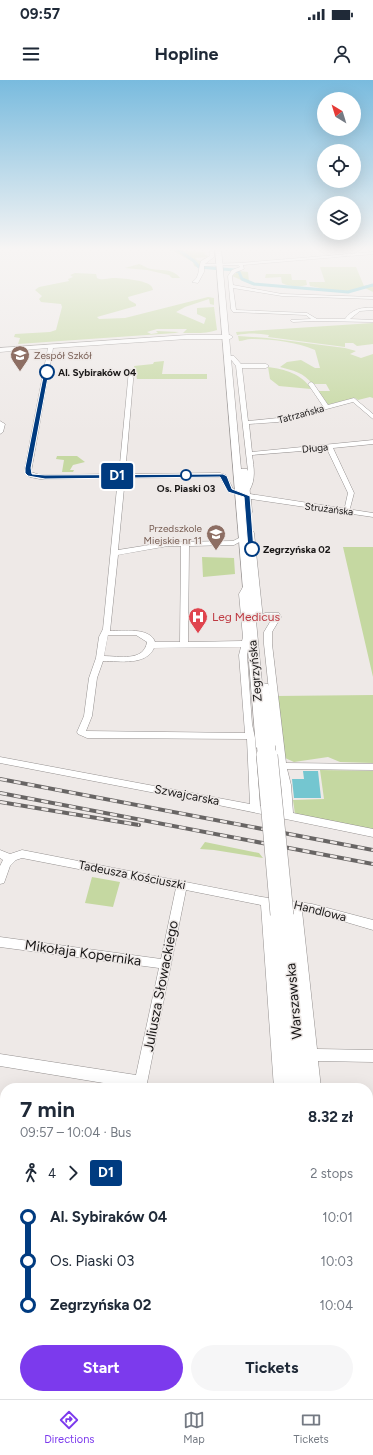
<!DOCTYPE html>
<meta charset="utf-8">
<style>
body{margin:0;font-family:Figtree,sans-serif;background:#f6f6f7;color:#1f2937;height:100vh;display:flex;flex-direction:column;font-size:15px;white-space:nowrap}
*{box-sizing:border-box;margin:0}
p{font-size:13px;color:#747a83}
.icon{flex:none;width:22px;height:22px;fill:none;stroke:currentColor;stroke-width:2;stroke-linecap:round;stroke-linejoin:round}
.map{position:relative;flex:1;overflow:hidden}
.sheet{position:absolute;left:0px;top:1003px;width:373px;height:316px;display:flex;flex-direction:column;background:#fff;border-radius:16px 16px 0 0;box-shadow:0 4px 16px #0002}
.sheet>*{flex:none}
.badge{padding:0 8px;border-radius:3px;font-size:14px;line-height:26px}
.needle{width:26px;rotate:322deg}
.controls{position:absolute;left:317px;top:12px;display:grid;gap:8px}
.controls a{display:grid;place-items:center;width:44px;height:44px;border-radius:50%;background:#fff;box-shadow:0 4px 16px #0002;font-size:20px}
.map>.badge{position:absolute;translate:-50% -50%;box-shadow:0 0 0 2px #fff}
.legs{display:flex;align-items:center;gap:6px;height:44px;padding:0 20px;font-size:13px}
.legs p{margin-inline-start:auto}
.overview{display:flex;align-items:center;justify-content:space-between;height:68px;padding:0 20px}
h1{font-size:22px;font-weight:700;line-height:30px}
.primary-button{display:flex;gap:8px;margin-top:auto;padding:8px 20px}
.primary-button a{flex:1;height:46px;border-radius:24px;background:#7c3aed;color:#fff;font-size:16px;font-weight:700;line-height:46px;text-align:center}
.primary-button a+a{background:#f6f6f7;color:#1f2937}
ul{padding:0 20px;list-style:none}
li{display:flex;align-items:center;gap:14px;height:44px;font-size:15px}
li i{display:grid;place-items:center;width:6px;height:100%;margin:0 5px;background:currentColor}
li i::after{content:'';width:10px;height:10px;margin:-5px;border:3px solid;border-radius:50%;background:#fff}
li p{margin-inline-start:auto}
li:first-child i{background:linear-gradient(#0000 50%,currentColor 0)}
li:last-child i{background:linear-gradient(currentColor 50%,#0000 0)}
.status{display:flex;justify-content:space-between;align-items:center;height:28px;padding:0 20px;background:#fff;direction:ltr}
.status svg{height:11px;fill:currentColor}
header{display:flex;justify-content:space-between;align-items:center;height:52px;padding:0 20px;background:#fff;font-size:18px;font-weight:700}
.tab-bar{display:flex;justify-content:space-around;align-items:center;height:56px;border-top:1px solid #e0e1e3;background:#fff;font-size:11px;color:#747a83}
.tab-bar a{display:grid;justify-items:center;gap:2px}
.tab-bar .active{color:#7c3aed}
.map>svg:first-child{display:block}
</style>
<div class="status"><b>09:57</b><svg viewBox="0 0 49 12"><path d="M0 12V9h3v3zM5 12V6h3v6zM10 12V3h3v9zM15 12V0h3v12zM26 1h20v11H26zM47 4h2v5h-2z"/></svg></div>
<header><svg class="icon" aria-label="menu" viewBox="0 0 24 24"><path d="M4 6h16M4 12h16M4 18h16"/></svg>Hopline<svg class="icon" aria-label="person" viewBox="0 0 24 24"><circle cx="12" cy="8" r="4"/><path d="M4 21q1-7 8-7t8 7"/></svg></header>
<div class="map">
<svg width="373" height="1319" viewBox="0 0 373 1319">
<rect width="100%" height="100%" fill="#eee9e7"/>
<path fill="#c5d8a1" d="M168 168H182L181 169 182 171 206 172 204 174 210 177 195 178 197 180 201 181 204 178H209L201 189 194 186 193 182Z
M139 184C143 185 146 188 151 189 161 191 173 188 180 198H172L169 195 147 190 125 188Z
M320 187H356L364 206 373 204V212L365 208 350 212 321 210 320 208 310 206 309 202H325Z
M239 191 248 192 249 202 255 204 316 208 318 210 253 205 232 196Z
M75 193 96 194 97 198C103 201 107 198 113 198 121 198 148 200 152 207L153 210 128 217 129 220 136 224V226L97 237 99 239 125 238 208 217 214 218V225L210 224 209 219 185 227 176 232 204 244 206 238 197 234V228L214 227 217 250C207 254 194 253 183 253L187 249H157L147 252 151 254 158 253 156 251 179 252 175 253 18 264 20 258 14 257 15 254 50 252 56 250 62 227 61 224 41 222 39 219 42 216 35 210 39 207 69 201 68 199 73 197 70 195Z
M266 194H291L292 200H306L307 205C300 207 289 207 282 203L281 197 265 198Z
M373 243V264L357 266 353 263H345V267L268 257 269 255C256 253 248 253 237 255L236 252Z
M238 256 267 258 345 268 356 271 350 274 361 278 373 274V318L370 317 358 320 355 318 327 325 316 311H330L326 304H312C305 293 292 290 280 287L287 282 301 280 315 288H320L315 270C296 262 272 259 251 259 247 259 243 261 239 261Z
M164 281 162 294H207V299H137L134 286 153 284 154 282Z
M268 287C285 289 302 294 311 309L279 306 270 299Z
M57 376H77L85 382 73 385 70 390H74L73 392H62L64 380 56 379Z
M343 467H373V597Z
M202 477 234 478 235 494 203 497Z
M373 615V683L340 682 328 677 294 682 285 678 276 616Z
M320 690 373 691V749L295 734 293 720 324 719Z
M205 762 259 773 263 778 214 770 200 769Z
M92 797 120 802 113 827 85 823Z"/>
<path fill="#74c6d0" d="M303 691H318L321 718H294L292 699H304Z"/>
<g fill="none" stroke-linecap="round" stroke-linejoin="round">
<path stroke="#74c6d0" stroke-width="3" d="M176 168 194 181 199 187 234 190 239 192 242 199 254 204 348 212 373 205"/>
<defs>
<path id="minor" d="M210 168H214V177L205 184 240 183 373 172V174L243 185 244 189 236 192 232 196 233 205 282 214 373 217V219L282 216 233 208 236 230 307 233 317 239H345C352 229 362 227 373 228V230L360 231 350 239 373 240V242L315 241 293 242 291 241V240L311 239 306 235 233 232 231 229 228 196 232 190 240 187 238 185 204 186V192L198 203 192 202C200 198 198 189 201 181L210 176Z
M187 255H230L233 257 230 259H187L53 268 31 392 40 395 119 394 129 290 134 289 125 394 220 393 226 395 233 409 242 414 239 416 228 411 220 397 125 398 118 470 168 462 233 461 241 457H245V459L234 465 189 466 188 562 242 561 243 557 239 514 244 505H250L251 507 247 514 251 557 247 575 252 644 255 658 260 726 283 731 281 705 277 686 264 564V552L273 537H267L258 541 254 539 265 533H279L281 537 272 552V564L286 683 373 684V690L287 689 291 705 293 733 373 749V757L218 725 0 683V677L250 724 247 659 87 658 78 654 77 652 84 636 89 598 96 578 99 557 103 549 118 398 40 399 30 397 26 394 25 388 48 268 0 272V268ZM168 466H181L180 562H155C150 547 123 551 110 551L118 475ZM108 555H136L147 562C144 582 119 576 104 576ZM241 567 239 575 245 653 86 651 92 636 97 598 103 581C120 581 146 586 154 568Z
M230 276H234L241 284H266L269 286 266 288H242L248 341 278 338 323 326 308 304 311 302 313 303 328 325 354 318 373 334V339L353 322 278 342 249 344 252 372 373 360V364L333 368 354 413 349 432 347 433 344 431 348 413 327 369 252 375C254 388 256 400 249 411H245L244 410 247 405 248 391 236 286 229 277Z
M0 341 5 344 3 352 0 354Z
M0 770 10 774 22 770 262 817 312 824 373 840V850L312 832 302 831 317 969 373 970V982L318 981 321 1008H309L291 830 272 827 286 1008H274L261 825 186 810 146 1008H134L0 986V974L136 995 159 888 0 867V857L161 879 176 808 22 778 16 780 10 786 4 803 0 804V786L3 780 0 778Z
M0 1118 5 1119V1133L0 1132Z
M0 1303 5 1304V1314H49L51 1319H11V1317L7 1319H0Z
M70 1314H86L85 1319H69Z
M341 1314H357L358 1319H342Z"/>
<path id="major" d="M215 168H221L241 389H247L248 391 250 414 373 433V437L251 419 252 432 251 434H246L247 451H253L254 453 263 539 261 541H256L262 603 268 604 269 606 276 666 274 669H266L262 671 258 670 256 667Z
M277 829 282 832 287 829 292 831 294 835 311 1008H284L270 835 272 831Z
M308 1314H341V1319H309Z"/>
</defs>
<use href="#minor" stroke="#959190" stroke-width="1"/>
<use href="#major" stroke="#959190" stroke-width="1"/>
<use href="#minor" fill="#fff" fill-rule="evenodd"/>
<use href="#major" fill="#fff" fill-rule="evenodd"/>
<defs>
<path id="rail" d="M0 699 373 770
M0 713 373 784
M0 722 139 745"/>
</defs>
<use href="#rail" stroke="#686564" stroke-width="4"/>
<use href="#rail" stroke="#eee9e7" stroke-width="2.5" stroke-dasharray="7" stroke-linecap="butt"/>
<defs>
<path id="major-bridge-far1" d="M270 666 271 676
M262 667 263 676"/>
<path id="major-bridge" d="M263 675 277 835
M271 675 287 835"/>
</defs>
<use href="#major-bridge-far1" stroke="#959190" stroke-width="11" stroke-linecap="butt"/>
<use href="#major-bridge" stroke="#959190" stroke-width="14" stroke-linecap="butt"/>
<use href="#major-bridge-far1" stroke="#fff" stroke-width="10"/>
<use href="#major-bridge" stroke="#fff" stroke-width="13"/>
</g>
<linearGradient id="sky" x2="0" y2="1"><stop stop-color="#79bbde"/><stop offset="0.48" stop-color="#f7f5f4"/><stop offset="1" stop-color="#f7f5f4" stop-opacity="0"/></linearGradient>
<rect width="373" height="352" fill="url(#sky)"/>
<path fill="#003b80" stroke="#fff" d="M47 290 49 292 31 388 32 394 45 395 223 394 227 396 232 409 250 416 254 471 248 469 244 417 228 412 220 397 45 399 28 396 25 393V388L44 292Z"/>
<defs>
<symbol id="school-pin" viewBox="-11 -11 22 30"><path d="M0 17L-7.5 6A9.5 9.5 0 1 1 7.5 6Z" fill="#8d6e63" stroke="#eee9e7"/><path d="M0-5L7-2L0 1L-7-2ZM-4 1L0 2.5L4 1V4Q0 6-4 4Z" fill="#fff"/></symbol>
<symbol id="hospital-pin" viewBox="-11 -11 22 30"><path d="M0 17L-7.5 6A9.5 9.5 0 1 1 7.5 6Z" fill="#e0444e" stroke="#eee9e7"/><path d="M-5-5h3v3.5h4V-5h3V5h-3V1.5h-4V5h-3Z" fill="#fff"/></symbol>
</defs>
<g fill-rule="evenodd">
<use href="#school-pin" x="9" y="264" width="22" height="30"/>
<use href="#school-pin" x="205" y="443" width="22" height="30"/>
<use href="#hospital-pin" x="187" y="526" width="22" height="30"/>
</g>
<g fill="#fff" stroke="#003b80" stroke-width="2">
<circle cx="47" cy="292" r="7"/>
<circle cx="186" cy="395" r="5"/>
<circle cx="252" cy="469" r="7"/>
</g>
<g text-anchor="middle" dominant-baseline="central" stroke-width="3" stroke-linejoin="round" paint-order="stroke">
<g font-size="10" fill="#785e54" stroke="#eee9e7" text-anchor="start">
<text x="34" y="275">Zespół Szkół</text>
<text x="202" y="448" text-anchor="end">Przedszkole<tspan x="202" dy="12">Miejskie nr 11</tspan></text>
</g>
<g font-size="10" font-weight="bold" fill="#181616" stroke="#eee9e7" text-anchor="start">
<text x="58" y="292">Al. Sybiraków 04</text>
<text x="186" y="408" text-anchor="middle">Os. Piaski 03</text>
<text x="263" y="469">Zegrzyńska 02</text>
</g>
<g font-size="10" fill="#181616" stroke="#eee9e7">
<text transform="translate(301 334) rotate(-15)">Tatrzańska</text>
<text transform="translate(315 368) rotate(-6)">Długa</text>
<text transform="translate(329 429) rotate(7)">Strużańska</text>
</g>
<g font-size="12" fill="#be3a42" stroke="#eee9e7" text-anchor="start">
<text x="212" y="537">Leg Medicus</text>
</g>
<g font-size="12" fill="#181616" stroke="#eee9e7">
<text transform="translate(255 591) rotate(-95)">Zegrzyńska</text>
<text transform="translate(187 715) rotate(11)">Szwajcarska</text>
<text transform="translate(132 795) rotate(11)">Tadeusza Kościuszki</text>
<text transform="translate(320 831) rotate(14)">Handlowa</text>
</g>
<g font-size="14" fill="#181616" stroke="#eee9e7">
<text transform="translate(83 873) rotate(8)">Mikołaja Kopernika</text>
<text transform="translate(161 906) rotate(-79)">Juliusza Słowackiego</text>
<text transform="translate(294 921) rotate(-95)">Warszawska</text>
</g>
</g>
</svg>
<div class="controls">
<a><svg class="needle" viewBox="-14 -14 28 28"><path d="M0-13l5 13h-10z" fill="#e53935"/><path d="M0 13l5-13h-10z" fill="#747a83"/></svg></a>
<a><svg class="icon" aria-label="locate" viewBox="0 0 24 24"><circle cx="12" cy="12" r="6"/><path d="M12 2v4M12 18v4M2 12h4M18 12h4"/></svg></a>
<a><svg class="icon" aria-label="layers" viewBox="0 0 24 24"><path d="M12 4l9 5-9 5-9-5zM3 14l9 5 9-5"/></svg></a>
</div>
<b class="badge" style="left:117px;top:396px;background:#003b80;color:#fff">D1</b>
<section class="sheet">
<div class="overview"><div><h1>7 min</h1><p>09:57 – 10:04 · Bus</p></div><b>8.32 zł</b></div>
<div class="legs"><svg class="icon" aria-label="walk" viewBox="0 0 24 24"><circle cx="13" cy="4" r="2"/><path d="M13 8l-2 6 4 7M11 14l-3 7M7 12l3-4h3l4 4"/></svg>4<svg class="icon" aria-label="forward" viewBox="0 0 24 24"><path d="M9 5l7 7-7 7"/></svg><b class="badge" style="background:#003b80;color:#fff">D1</b><p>2 stops</p></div>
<ul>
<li><i style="color:#003b80"></i><b>Al. Sybiraków 04</b><p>10:01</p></li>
<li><i style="color:#003b80"></i><span>Os. Piaski 03</span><p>10:03</p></li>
<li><i style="color:#003b80"></i><b>Zegrzyńska 02</b><p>10:04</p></li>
</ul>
<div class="primary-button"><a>Start</a><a>Tickets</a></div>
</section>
</div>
<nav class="tab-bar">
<a class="active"><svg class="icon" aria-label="directions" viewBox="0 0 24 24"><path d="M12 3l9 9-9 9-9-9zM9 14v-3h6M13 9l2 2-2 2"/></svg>Directions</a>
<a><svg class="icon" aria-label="map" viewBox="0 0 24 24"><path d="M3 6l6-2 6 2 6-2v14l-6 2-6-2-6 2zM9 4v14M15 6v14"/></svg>Map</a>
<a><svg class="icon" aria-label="tickets" viewBox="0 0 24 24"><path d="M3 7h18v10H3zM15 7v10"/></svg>Tickets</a>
</nav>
